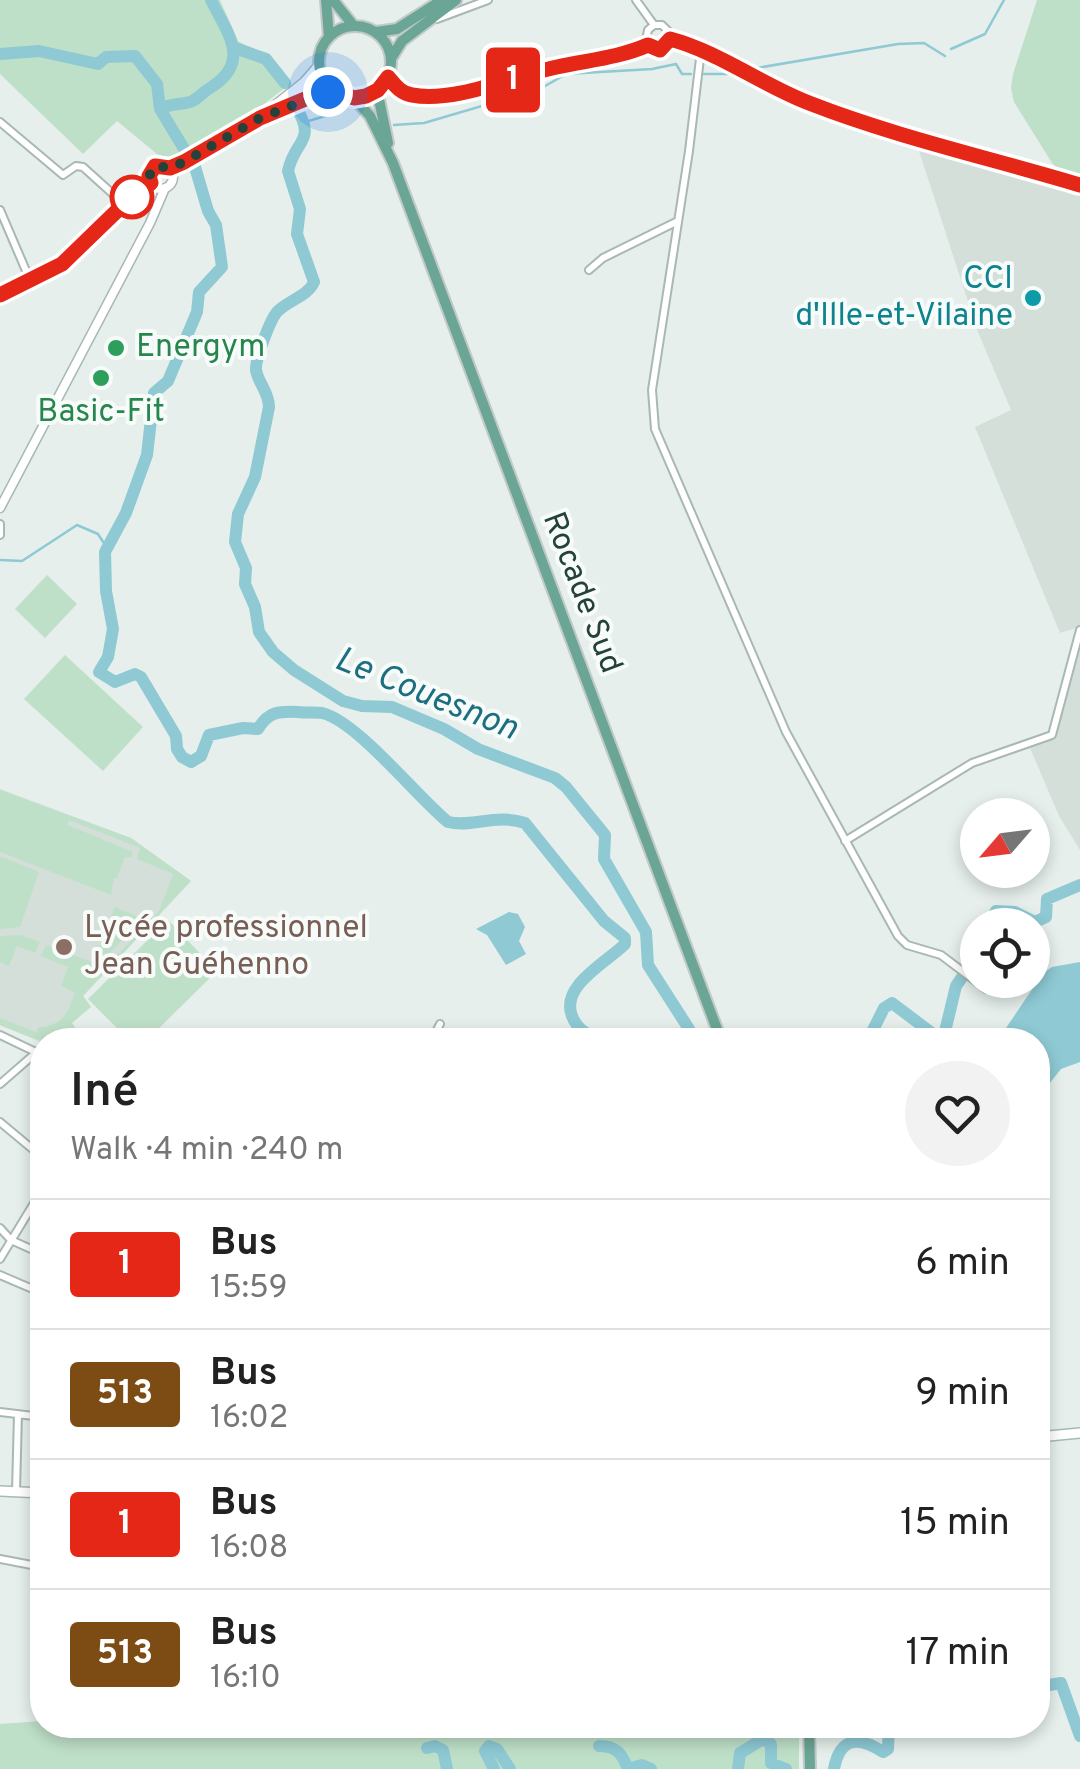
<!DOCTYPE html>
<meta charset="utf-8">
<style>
body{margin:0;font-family:Overpass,sans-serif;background:#f2f2f2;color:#222;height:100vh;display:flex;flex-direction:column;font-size:38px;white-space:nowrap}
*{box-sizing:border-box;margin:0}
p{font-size:32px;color:#767676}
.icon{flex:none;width:55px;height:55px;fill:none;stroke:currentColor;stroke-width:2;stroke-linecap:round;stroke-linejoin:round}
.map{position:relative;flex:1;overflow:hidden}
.side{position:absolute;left:30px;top:1028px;width:1020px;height:710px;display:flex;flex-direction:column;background:#fff;border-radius:40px;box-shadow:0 5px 15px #0003}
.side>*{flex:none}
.badge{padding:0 20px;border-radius:8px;font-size:35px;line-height:65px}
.needle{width:65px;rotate:242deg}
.controls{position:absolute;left:960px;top:798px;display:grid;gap:20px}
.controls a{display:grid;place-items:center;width:90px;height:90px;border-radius:50%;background:#fff;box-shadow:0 5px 15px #0003;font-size:50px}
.you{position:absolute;width:50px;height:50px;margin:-25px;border:8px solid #fff;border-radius:50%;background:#1a73e8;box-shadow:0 0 0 15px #1a73e833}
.map>.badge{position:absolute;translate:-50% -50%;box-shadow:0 0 0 5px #fff}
.round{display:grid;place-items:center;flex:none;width:105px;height:105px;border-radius:52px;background:#f2f2f2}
.head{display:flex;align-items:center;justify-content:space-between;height:170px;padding:0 40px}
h1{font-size:48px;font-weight:600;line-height:75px}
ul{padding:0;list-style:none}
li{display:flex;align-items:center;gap:30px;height:130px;padding:0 40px;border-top:2px solid #e0e0e0}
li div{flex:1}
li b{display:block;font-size:38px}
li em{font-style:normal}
li .badge{min-width:110px;font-weight:700;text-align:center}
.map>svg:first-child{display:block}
</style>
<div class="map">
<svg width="1080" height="1769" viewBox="0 0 1080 1769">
<rect width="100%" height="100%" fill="#e6efeb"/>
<path fill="#d4dfda" d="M918 148 1080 192V850L1059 816 1030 748 1057 737 1055 729 1079 627 1060 633 975 427 1011 410 978 332Z
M0 789 131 838 191 881 83 996 91 1007 41 1042 0 1025Z"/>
<path fill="#bfe0c8" d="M0 0H220L238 41 274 61 291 83 237 125 175 160 157 154 117 121 83 154 0 74Z
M1037 0H1080V181L1060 171 1052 163 1014 102 1011 88 1013 74Z
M47 575 77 604 45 638 15 609Z
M65 655 143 727 103 771 24 699Z
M0 790 131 838 191 881 83 996 91 1007 72 1023 76 1029C51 1051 28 1036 0 1025V1018L36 1032 39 1027C62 1027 68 1012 75 993L61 986 68 967 41 956 46 945 106 967 159 911 173 874 137 859 140 848 69 820 68 825 133 852 131 857H125L117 878H114L111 895 0 852Z
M0 856 39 872 20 927 0 929Z
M115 907 136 916V926L105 958 95 957Z
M168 920 217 971 147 1040H129L88 999Z
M21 935 40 942 35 953 17 946 9 966 0 962V936Z
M42 1721V1725H799V1769H0V1724Z"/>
<path fill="#8ec9d4" d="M509 912 518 914 525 927 519 941 526 954 506 965 487 935 476 929Z
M1080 962V1062L1061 1069 1038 1098V1040H998L1043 973 1052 967Z"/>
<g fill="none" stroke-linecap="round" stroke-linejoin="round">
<path stroke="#8ec9d4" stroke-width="2.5" d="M951 49 985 34 1004 0
M751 69 898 44 924 43 945 56
M704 74H727
M305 122 339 112
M394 125 424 123 540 89 566 74 652 69 676 64 682 74H691
M1 560 22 561 77 525 98 534 107 548"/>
<path stroke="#8ec9d4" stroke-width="12" d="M211 0C228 34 252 62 210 88 203 92 198 99 190 102 179 105 170 103 160 109L195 167 208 211 216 225 222 267 199 292 197 312 168 381 154 393 147 455 126 513 105 552 106 591 113 629 108 657 99 672 115 682 135 674 141 677 176 736 177 749 182 757 191 762 201 756 209 735 243 728 258 729C268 712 278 711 298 712 305 713 315 712 322 713 357 721 417 797 448 822 473 828 495 813 525 823L604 921 625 938V944C606 963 560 986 572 1016 578 1031 588 1035 602 1040
M235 48 266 59 285 83
M0 54 39 51 98 64 106 57 135 56 157 84 160 109
M296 107C317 142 295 139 288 171L300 209 297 234 314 282C308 296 289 300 278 311 271 317 255 360 256 370 258 383 269 392 269 407L255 477 238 514 235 542 246 568 245 584 255 607 259 632 273 652 294 670 343 701 362 706 392 707 444 729 478 749 555 778 566 787 605 835 604 859 646 932 648 965 689 1029 691 1040
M988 925 996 911 1015 912 1035 922 1046 917 1047 899 1080 885
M868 1040 884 1008 892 1003 941 1040
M943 1040 956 986 978 954
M1038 1687 1061 1683 1080 1736
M599 1746C617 1746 622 1754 628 1769L642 1765 651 1769
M427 1748 435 1746 443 1750 447 1769
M494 1769 485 1751 489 1746 497 1749 510 1769
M738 1769 740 1753 763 1739 771 1744V1763L786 1769
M834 1769C840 1737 858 1736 883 1752L888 1749 889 1725"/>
<defs>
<path id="minor" d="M636 0 654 25H662L669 32 670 42 660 50 651 48 646 40 648 30 654 25
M437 19 488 0
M670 39 688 44 779 91 845 116 1080 185
M701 50 689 151 652 390 655 429 786 732 898 936 907 945 941 955 986 989
M388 77 406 94C456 104 510 77 558 67 589 60 618 58 648 45
M0 122 63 175 76 166 83 167 124 204
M0 210 30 280
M589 270 603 258 676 222
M0 295 63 264 124 204 151 183
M0 524V535
M845 841 972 763 1052 735 1080 630
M0 1035 42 1055
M432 1040 440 1024
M0 1084 38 1051
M0 1122 42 1157
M0 1228 11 1240 42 1254
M0 1259 42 1190
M0 1275 42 1293
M0 1412 42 1417
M16 1492 18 1414
M0 1559 42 1567"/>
<path id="tertiary" d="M269 114 333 90
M149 177a12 12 0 1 1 24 0a12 12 0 1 1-24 0Z
M172 172 260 117 304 82 319 65
M0 508 150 223 165 188"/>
<path id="secondary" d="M1038 1437 1080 1433
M0 1491 42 1493"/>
<path id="primary" d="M326 0 329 37
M333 0 353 25
M319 62a36 36 0 1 1 72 0a36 36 0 1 1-72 0Z
M376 32 397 29 442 0
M392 57 402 41 456 0
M377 90 388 143
M354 98 370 116 393 163 721 1040
M809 1725 810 1769"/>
</defs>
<use href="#minor" stroke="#a8b8b2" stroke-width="10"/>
<use href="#tertiary" stroke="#a8b8b2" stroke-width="11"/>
<use href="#secondary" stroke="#a4bbb3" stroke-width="12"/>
<use href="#primary" stroke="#c2cac8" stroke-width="14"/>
<use href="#minor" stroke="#fff" stroke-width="6"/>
<use href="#tertiary" stroke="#fff" stroke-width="8"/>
<use href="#secondary" stroke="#fff" stroke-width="9"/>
<use href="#primary" stroke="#6aa596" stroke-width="10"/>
</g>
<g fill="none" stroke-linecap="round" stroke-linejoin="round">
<defs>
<path id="line" d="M0 295 62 264 124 204 151 183 149 176 155 166 170 168 184 162 260 118 310 97 333 90 354 98 366 96 378 90 388 77C395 85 400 93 412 95 455 103 514 76 557 67 588 60 618 58 648 45L660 50 670 39C719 52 762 85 809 103 896 137 990 158 1080 185"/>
</defs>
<use href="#line" stroke="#fff" stroke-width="22"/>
<use href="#line" stroke="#e52718" stroke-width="15"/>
<path stroke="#24423a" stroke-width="10" stroke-dasharray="0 18" d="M132 197 124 204 151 183 149 176 155 166 170 168 184 162 260 118 328 92"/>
</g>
<circle fill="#fff" stroke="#e52718" stroke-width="5" cx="132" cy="197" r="20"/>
<circle fill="#0f9aa8" stroke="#f7fbf9" stroke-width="4" cx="1033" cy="298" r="10"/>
<g fill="#2e9e5b" stroke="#f7fbf9" stroke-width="4">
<circle cx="116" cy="348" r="10"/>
<circle cx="101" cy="378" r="10"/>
</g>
<circle fill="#8d6e63" stroke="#f7fbf9" stroke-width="4" cx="64" cy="947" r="10"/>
<g text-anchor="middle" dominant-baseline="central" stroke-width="8" stroke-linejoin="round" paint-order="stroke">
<g font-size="32" fill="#0d838f" stroke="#f7fbf9" text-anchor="end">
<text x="1013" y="280">CCI<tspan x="1013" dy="37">d'Ille-et-Vilaine</tspan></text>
</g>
<g font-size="32" fill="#27864d" stroke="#f7fbf9" text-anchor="start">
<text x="136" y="348">Energym</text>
<text x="101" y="413" text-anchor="middle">Basic-Fit</text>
</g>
<g font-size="32" fill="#24423a" stroke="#f7fbf9">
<text transform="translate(581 593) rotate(69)">Rocade Sud</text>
</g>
<g font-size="32" fill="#785e54" stroke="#f7fbf9" text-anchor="start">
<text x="84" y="929">Lycée professionnel<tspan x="84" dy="37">Jean Guéhenno</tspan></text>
</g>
<g font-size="35" font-style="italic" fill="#1c6f80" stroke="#f7fbf9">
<text transform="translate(426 695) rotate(22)">Le Couesnon</text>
</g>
</g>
</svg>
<div class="controls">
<a><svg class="needle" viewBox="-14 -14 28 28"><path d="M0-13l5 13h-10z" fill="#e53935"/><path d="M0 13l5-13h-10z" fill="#767676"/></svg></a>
<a><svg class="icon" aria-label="locate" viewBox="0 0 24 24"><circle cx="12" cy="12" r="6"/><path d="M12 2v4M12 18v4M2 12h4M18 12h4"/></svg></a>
</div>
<div class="you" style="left:328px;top:92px"></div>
<b class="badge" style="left:513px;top:80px;background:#e52718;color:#fff">1</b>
<section class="side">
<div class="head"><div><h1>Iné</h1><p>Walk · 4 min · 240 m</p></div><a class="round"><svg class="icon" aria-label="heart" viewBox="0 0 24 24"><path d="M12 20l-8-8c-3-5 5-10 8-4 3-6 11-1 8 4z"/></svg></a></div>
<ul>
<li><span class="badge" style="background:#e52718;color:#fff">1</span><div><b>Bus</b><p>15:59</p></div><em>6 min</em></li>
<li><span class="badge" style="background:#7d4c14;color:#fff">513</span><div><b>Bus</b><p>16:02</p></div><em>9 min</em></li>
<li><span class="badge" style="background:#e52718;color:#fff">1</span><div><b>Bus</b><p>16:08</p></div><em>15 min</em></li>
<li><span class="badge" style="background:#7d4c14;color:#fff">513</span><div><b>Bus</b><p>16:10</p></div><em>17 min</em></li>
</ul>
</section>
</div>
